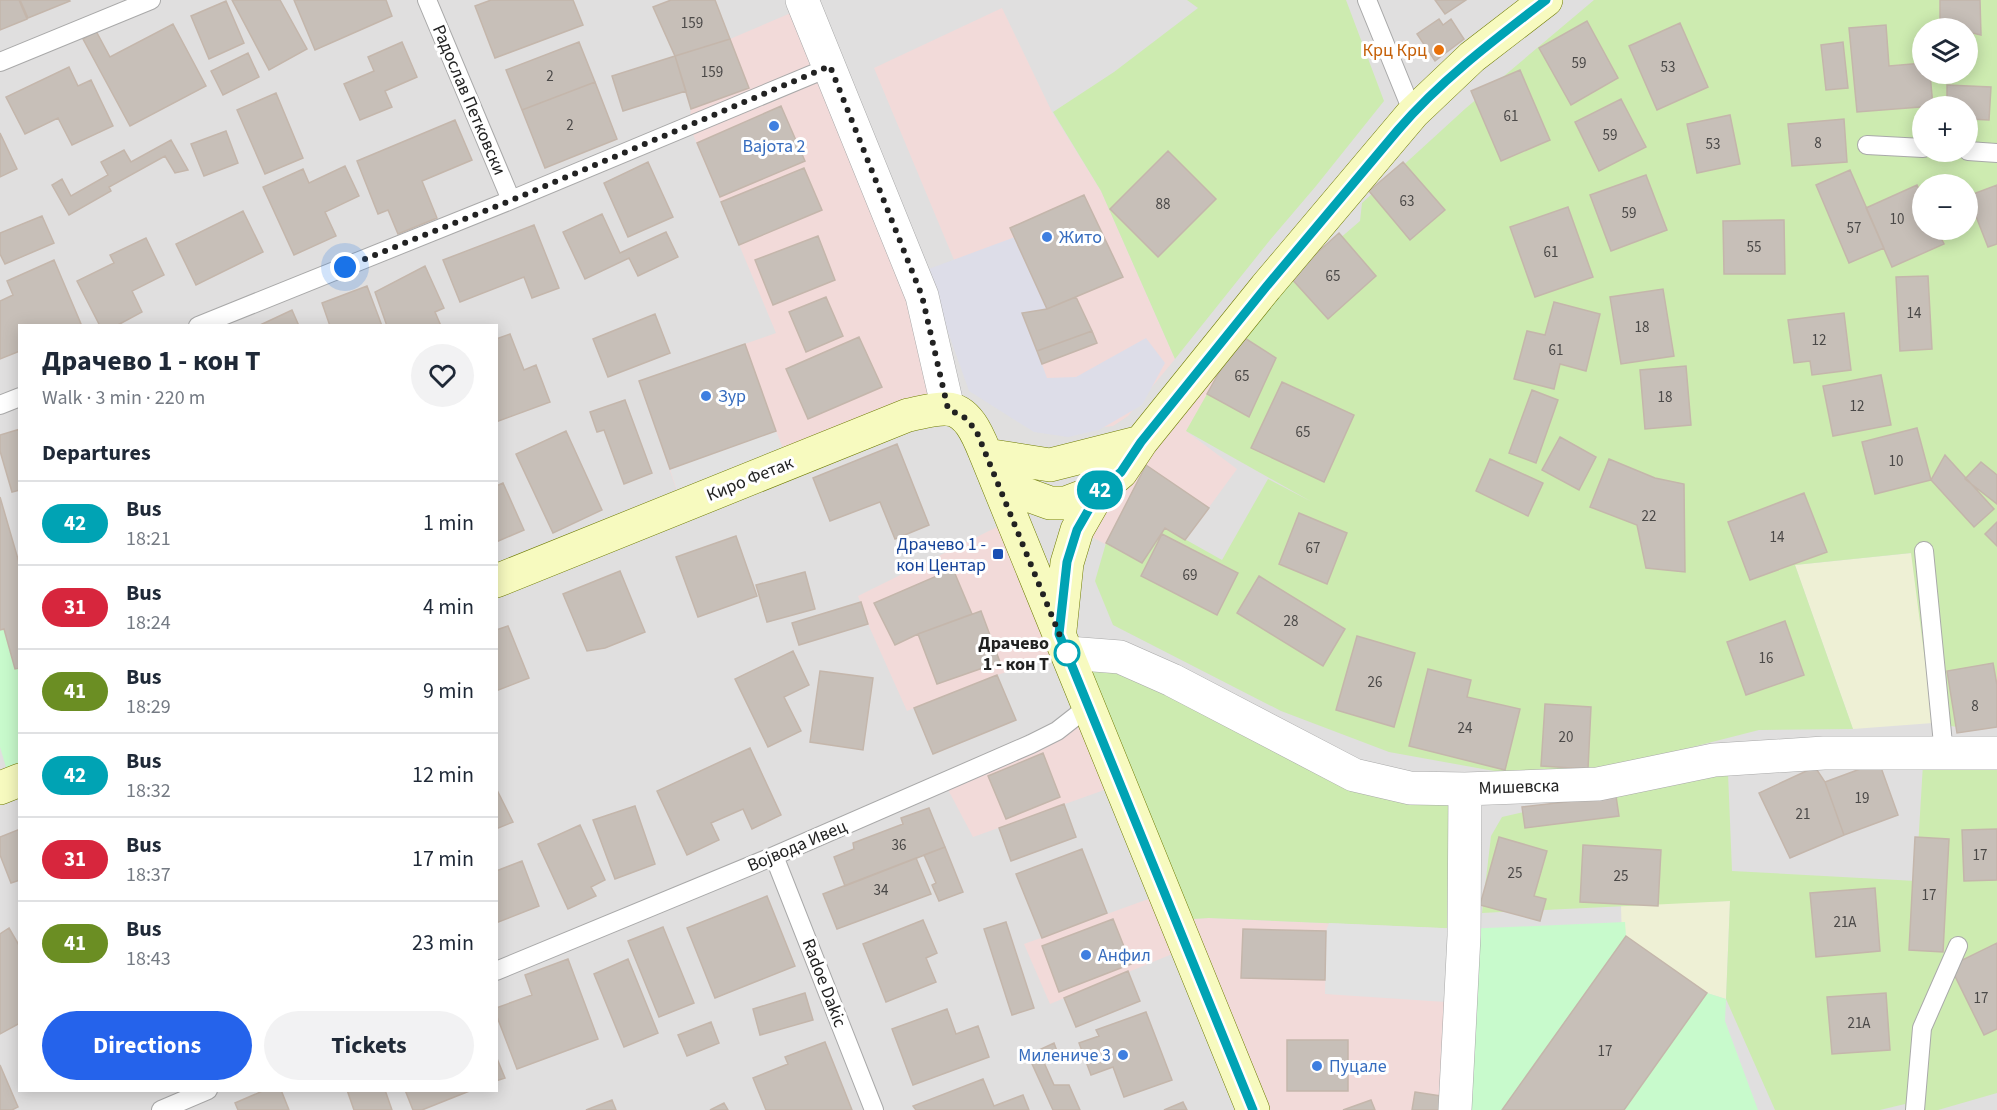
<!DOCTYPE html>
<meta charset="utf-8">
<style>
body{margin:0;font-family:"Source Sans 3",sans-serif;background:#f2f2f3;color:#1f2937;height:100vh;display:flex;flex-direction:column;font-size:22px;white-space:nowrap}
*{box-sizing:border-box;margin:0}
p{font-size:20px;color:#747a83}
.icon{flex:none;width:33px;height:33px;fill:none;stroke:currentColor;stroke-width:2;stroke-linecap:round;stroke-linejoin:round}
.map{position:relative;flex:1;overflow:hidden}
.details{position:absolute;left:18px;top:324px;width:480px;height:768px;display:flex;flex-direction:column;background:#fff;border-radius:0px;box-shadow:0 3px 15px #0003}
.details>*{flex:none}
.badge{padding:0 12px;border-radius:20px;font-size:21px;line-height:39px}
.controls{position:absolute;left:1912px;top:18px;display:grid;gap:12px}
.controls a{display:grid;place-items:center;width:66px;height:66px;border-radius:50%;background:#fff;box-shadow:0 3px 15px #0003;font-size:30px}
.you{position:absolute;width:30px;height:30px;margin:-15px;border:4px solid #fff;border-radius:50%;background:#1a73e8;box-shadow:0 0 0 9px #1a73e833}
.map>.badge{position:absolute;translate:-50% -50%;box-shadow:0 0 0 3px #fff}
h2{padding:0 24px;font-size:22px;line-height:54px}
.round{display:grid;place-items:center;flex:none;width:63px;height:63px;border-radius:32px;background:#f2f2f3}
.head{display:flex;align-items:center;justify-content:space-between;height:102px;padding:0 24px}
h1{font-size:28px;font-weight:700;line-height:45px}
.button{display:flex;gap:12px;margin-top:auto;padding:12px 24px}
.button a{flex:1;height:69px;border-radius:36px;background:#2563eb;color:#fff;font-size:24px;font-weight:700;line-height:69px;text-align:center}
.button a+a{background:#f2f2f3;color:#1f2937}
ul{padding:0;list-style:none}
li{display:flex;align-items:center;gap:18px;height:84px;padding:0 24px;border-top:2px solid #e0e1e3}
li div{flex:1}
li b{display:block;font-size:22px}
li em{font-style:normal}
li .badge{min-width:66px;font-weight:700;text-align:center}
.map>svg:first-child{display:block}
</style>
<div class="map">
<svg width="1997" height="1110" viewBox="0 0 1997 1110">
<rect width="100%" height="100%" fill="#f2efe9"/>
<path fill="#e0dfdf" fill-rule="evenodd" d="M0 0H1997V1110H0ZM1923 28H1968V74H1923ZM1923 106H1968V152H1923ZM1923 184H1968V230H1923ZM20 326H496V1090H20Z"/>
<path fill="#f2dad9" d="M805 7 948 409 682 506 639 381 776 333 689 125 691 109 675 56 730 39Z
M1002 8 1052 112 1101 191 1175 359 1128 416 1113 426 1096 428 1007 387 874 68Z
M1228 334 1276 358 1249 417 1186 431 1237 469 1185 540 1165 529 1142 563 1078 530Z
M1013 519 1068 653 997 675 907 711 868 624 858 596Z
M1089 706 1121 784 973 837 944 782Z
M1165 893 1176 920 1209 918 1464 929 1455 1110H1253L1187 948 1050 1004 1024 944Z"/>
<path fill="#eef0d5" d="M1912 553 1933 723 1853 729 1795 565Z
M1730 901 1726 999 1707 993 1622 943 1621 905Z"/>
<path fill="#cdebb0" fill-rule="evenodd" d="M1187 0H1346L1384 101 1316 186 1270 240 1175 359 1101 191 1053 112 1114 72 1198 8Z
M1594 0H1997V727H1957L1933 723 1911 553 1795 565 1853 729 1759 730 1622 765 1527 777 1389 752 1281 711 1113 625 1095 581 1106 543 1142 563 1165 528 1222 560 1268 479 1312 502 1186 431 1207 394 1249 417 1276 358 1240 335 1296 276 1360 221 1362 203 1466 108ZM1923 28H1968V74H1923ZM1923 106H1968V152H1923ZM1923 184H1968V230H1923Z
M1068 653 1120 657 1354 775 1465 789 1464 929 1209 918 1176 920Z
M1997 760V1093L1938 1110H1905V1104L1880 1110H1775L1726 999 1730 901 1482 913 1491 836 1502 817 1616 791 1728 773 1732 871 1916 881 1923 764Z"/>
<path fill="#c8facc" d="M4 629 19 668V780L11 784 0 747V630Z
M1625 922 1626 936 1502 1110H1455L1464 929Z
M1707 993 1726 999 1725 1021 1758 1110H1624Z"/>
<path fill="#e2e2e2" d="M776 431 789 463 682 506 670 469Z
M1329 923 1464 929 1461 1003 1325 994 1326 931Z"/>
<path fill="#dddde8" d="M1015 237 1047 309 1023 313 1047 378 1076 377 1146 338 1165 363 1142 405 1099 430 1068 437 1034 432 969 391 926 270Z"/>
<path fill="#c7bfb8" stroke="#c4b6ab" stroke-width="1.5" d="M0 0H19L27 19 0 30Z
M20 0H69L70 1 28 18Z
M232 0H280L307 49 269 70Z
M294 0H386L392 16 315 50Z
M491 0H573L583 25 495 58 475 6Z
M671 0H715L730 39 675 56 653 7Z
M1435 0H1466L1445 14Z
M1940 0H1980L1981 35 1968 32V28H1957L1940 24Z
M226 1 244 43 209 59 191 16Z
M1439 19 1443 25 1451 19 1464 39 1435 61 1417 34Z
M1587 21 1618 78 1571 105 1539 48Z
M1680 23 1708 87 1657 110 1629 46Z
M173 24 206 86 130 126 83 39 96 31 110 57Z
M1886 25 1889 66 1923 63V74H1930L1933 106 1857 112 1849 28Z
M730 39 749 88 691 109 675 56Z
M402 42 417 77 385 91 392 107 360 120 344 84 374 71 368 57Z
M579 42 595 82 522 110 506 70Z
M1843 42 1848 88 1826 90 1821 45Z
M248 53 259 77 223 95 211 71Z
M675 56 686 91 623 111 612 76Z
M69 67 78 86 91 80 113 126 72 145 58 118 25 134 6 97Z
M1520 70 1550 140 1501 161 1471 91Z
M595 82 617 139 545 168 522 110Z
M1947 85 1991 87 1989 120 1968 119V106H1947Z
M276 93 303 158 265 174 237 110Z
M1621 99 1646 147 1599 171 1575 122Z
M781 106 805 161 720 197 697 143Z
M1730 115 1740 164 1697 173 1687 124Z
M1844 119 1847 162 1792 166 1788 124Z
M455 120 472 160 422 181 437 218 398 234 388 210 378 214 357 161Z
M226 131 238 163 204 176 191 144Z
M0 133 17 169 0 177Z
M171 140 188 170 175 173 165 156 109 187 111 191 69 215 52 185 62 179 71 196 108 175 101 162 124 150 131 162Z
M1168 151 1216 199 1158 257 1110 209Z
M648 162 673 217 628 237 604 183Z
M1403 162 1445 210 1410 240 1369 191Z
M345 166 359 196 325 212 336 236 294 255 263 187 303 169 309 183Z
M804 168 822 210 739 245 721 202Z
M1850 170 1884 248 1849 263 1816 185Z
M1646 175 1667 230 1611 251 1590 195Z
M1917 185 1923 198V230H1937L1944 244 1892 267 1866 208Z
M1997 185V244L1988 247 1968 196Z
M1084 195 1123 277 1047 309 1010 228Z
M1568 207 1593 277 1535 297 1510 227Z
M243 211 263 252 196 285 176 244Z
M602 214 620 253 666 232 678 257 638 276 629 258 585 279 563 232Z
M42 216 54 243 5 264 0 254V233Z
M1784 220 1785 274H1724L1723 221Z
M534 225 559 288 532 298 524 277 460 302 443 260Z
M1339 233 1376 276 1328 319 1290 277Z
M818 236 835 280 773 305 755 260Z
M146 238 164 275 132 291 142 312 116 326H100L77 281 114 263 110 255Z
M54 260 81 324 77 326H20V351L0 359V301L13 295 7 281Z
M425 266 444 308 435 312 441 326H387L375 292Z
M1928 276 1932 349 1900 351 1896 277Z
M367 286 382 326H330L322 303Z
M1663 289 1674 356 1621 364 1610 297Z
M826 297 843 336 806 352 789 312Z
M1076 297 1092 331 1037 351 1022 313 1047 309Z
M1554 302 1600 314 1586 371 1560 364 1554 389 1514 379 1527 331 1545 335Z
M292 310 299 326H258Z
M1844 313 1851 370 1812 375 1810 361 1794 363 1788 320Z
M655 314 670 353 608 377 593 339Z
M1092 331 1097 343 1042 364 1037 351Z
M510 334 524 370 536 365 550 402 496 422V339Z
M1240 335 1276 358 1249 417 1207 394Z
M859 337 882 387 808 419 786 369Z
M745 344 776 431 670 469 639 381Z
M1686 366 1691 425 1645 429 1640 370Z
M1881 375 1891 425 1833 436 1823 386Z
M1282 382 1354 415 1324 482 1251 448Z
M1532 390 1558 400 1536 463 1509 453Z
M625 400 652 473 624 484 604 430 597 432 590 412Z
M1917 428 1931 480 1875 494 1862 442Z
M20 429V490L12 492 0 451V435Z
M566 431 602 510 553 533 516 454Z
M1560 437 1596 457 1579 490 1542 470Z
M897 444 929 525 895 539 880 502 830 521 813 478Z
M1945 455 1994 509 1974 527 1931 480Z
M1490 459 1543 483 1528 516 1476 491Z
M1609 459 1655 478 1684 484 1685 572 1646 568 1637 525 1590 507Z
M1981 462 1997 475V504L1965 479Z
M1146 465 1209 508 1185 540 1165 528 1142 563 1106 543Z
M503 483 524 530 496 542V486Z
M1804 493 1827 552 1750 580 1728 522Z
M0 497 20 566V668L15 669 4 629 0 630Z
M1299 513 1347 533 1327 584 1279 564Z
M1997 522V546L1985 534Z
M1162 534 1238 573 1217 615 1141 576Z
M736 536 757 596 698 617 676 557Z
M953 569 972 614 918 634 895 645 874 603Z
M620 571 645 632 605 648 587 651 563 594Z
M805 572 815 609 767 622 756 585Z
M1259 576 1345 629 1323 666 1237 613Z
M861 602 868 624 799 645 792 623Z
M981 611 1000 662 937 684 918 634Z
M1785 621 1804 675 1746 695 1727 642Z
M508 626 529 678 496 691V630Z
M1357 636 1415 653 1394 727 1336 710Z
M793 651 809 685 784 697 801 731 768 747 735 679Z
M1993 663 1997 685V727L1957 733 1947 671Z
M1428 669 1471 680 1467 697 1520 709 1505 770 1409 746Z
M820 671 873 678 863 750 810 742Z
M997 675 1016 720 933 754 914 708Z
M1545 704 1591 707 1588 769 1541 766Z
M750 748 781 815 752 829 743 809 711 823 719 840 687 855 657 791Z
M1043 753 1060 797 1006 819 988 776Z
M1879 762 1898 815 1844 835 1825 782Z
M1815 767 1825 782 1844 835 1790 858 1759 793Z
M496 788 513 822 496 829Z
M1616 796 1619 816 1525 828 1522 807Z
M1064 804 1076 837 1011 861 999 828Z
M635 806 655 864 615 879 593 820Z
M929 808 945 847 845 886 834 857 854 849 853 843 903 824 901 818Z
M580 825 605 880 591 887 596 896 568 909 538 844Z
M20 829V880L11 883 0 855V837Z
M1997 829V880L1964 881 1962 830Z
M1499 837 1547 851 1534 896 1546 899 1540 921 1480 905Z
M1915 837 1949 839 1943 952 1909 950Z
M1583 845 1661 850 1658 906 1580 902Z
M945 847 963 892 939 901 932 885 936 883 924 855Z
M1082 849 1107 913 1042 938 1016 874Z
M916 858 931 894 837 929 823 894Z
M522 861 539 906 496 923V871Z
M1875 888 1880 951 1816 957 1810 893Z
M767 896 795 966 715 998 687 928Z
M1113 919 1131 964 1059 992 1042 946Z
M923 920 937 953 926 958 936 982 886 1002 863 944Z
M1006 922 1034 1008 1012 1015 984 929Z
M663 927 694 1003 659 1017 628 941Z
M9 928 20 947V1023L0 1034V934Z
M1243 929 1326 931 1325 980 1241 978Z
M1626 936 1707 993 1624 1110H1502Z
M1997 943V1029L1984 1035 1950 966Z
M568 959 598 1039 517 1069 496 1014V1008L532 995 525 975Z
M628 959 658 1033 624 1047 594 974Z
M1128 971 1140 1001 1076 1027 1064 998Z
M805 993 813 1020 760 1035 753 1009Z
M1886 993 1890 1050 1832 1054 1827 997Z
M947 1009 956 1034 978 1026 989 1057 913 1085 892 1029Z
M1146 1012 1172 1080 1124 1097 1113 1067 1091 1075 1079 1043 1099 1036 1096 1030Z
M711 1022 719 1043 687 1056 678 1035Z
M1287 1040H1348V1091H1287Z
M825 1042 852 1110H766L753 1078 788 1064 785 1057Z
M1054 1043 1057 1051 1042 1058 1054 1085H1069L1080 1110H1053L1028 1055Z
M496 1056 505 1078 496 1081Z
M0 1065 18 1107 12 1110H0Z
M983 1079 994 1106 1023 1095 1029 1110H916L913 1106Z
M265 1090H281L289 1110H238L235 1103Z
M347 1090H385L392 1110H354Z
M405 1090H472L422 1110H413Z
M1415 1092 1447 1097 1445 1110H1412Z
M612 1100 616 1110H586Z
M1371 1100 1375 1110H1343Z
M1183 1102 1187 1110H1164Z
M724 1103 728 1110H710Z"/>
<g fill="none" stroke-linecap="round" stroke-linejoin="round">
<defs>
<path id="lane" d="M427 0 511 200
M1367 0 1413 113
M0 62 151 0
M1867 145 1923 148
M1968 151 1997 153
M198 326 511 200 830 67
M0 405 20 397
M1924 551 1944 754
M774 856 874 1110
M496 971 774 856 1031 744 1057 731 1089 706
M161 1110 208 1090
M1915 1110 1922 1028 1958 946"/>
<path id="street" d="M802 0 922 296 948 409
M1068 653 1120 657 1172 680 1354 775 1410 788 1465 789 1598 784 1714 760 1824 753H1997
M1455 1110 1464 936 1465 789"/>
<path id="secondary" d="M986 455 1050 465 1141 442
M998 484 1050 503H1066L1100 490 1121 472 1141 442 1266 287 1413 113 1472 57 1546 0
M496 581 908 415C920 413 935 408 947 409 969 410 979 438 986 455L1253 1110
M1060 630 1067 563 1077 530 1100 490
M0 788 20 780"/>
</defs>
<use href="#lane" stroke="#a9a9a9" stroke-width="20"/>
<use href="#street" stroke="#a9a9a9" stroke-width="34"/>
<use href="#secondary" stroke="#707d05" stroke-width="34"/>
<use href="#lane" stroke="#fff" stroke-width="18"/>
<use href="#street" stroke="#fff" stroke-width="33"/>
<use href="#secondary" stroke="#f7fabf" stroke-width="33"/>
</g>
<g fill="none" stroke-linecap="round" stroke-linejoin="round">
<defs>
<path id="line" d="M1253 1110 1059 634 1067 562 1077 530 1100 490 1121 472 1141 442 1266 287 1398 130C1441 80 1494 40 1546 0"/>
</defs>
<use href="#line" stroke="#fff" stroke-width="14"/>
<use href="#line" stroke="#00a3b4" stroke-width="9"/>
<path stroke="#222" stroke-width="6" stroke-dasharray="0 10.8" d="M345 267 512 200 830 66 922 296 948 409 964 417 976 430 1067 653"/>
</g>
<circle fill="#e8710a" stroke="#fff" stroke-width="2" cx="1439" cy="50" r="6"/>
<g fill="#3f7fe0" stroke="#fff" stroke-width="2">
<circle cx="774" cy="126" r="6"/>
<circle cx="1047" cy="237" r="6"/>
<circle cx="706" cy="396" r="6"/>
<circle cx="1086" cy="955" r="6"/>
<circle cx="1123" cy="1055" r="6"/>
<circle cx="1317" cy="1066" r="6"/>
</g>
<rect fill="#1a4fb4" stroke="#fff" stroke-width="2" x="992" y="548" width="12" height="12" rx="3"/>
<circle fill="#fff" stroke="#00a3b4" stroke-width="3" cx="1067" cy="653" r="12"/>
<g text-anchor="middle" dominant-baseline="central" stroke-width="6" stroke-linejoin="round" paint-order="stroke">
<g font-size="15" fill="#4b4948">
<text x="692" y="23">159</text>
<text x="1579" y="63">59</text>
<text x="1668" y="67">53</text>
<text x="712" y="72">159</text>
<text x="550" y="76">2</text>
<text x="1511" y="116">61</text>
<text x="570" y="125">2</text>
<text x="1610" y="135">59</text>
<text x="1818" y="143">8</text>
<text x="1713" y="144">53</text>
<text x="1407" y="201">63</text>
<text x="1163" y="204">88</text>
<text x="1629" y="213">59</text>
<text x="1897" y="219">10</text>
<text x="1854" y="228">57</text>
<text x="1754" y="247">55</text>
<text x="1551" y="252">61</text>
<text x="1333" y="276">65</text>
<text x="1914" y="313">14</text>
<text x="1642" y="327">18</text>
<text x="1819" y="340">12</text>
<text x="1556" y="350">61</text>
<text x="1242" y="376">65</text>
<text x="1665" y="397">18</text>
<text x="1857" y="406">12</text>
<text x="1303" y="432">65</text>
<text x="1896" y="461">10</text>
<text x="1649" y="516">22</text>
<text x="1777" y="537">14</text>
<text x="1313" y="548">67</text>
<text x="1190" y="575">69</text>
<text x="1291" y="621">28</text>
<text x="1766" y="658">16</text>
<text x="1375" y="682">26</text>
<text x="1975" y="706">8</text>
<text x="1465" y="728">24</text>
<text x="1566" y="737">20</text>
<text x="1862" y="798">19</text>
<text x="1803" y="814">21</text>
<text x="899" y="845">36</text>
<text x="1980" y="855">17</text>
<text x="1515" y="873">25</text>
<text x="1621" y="876">25</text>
<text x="881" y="890">34</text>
<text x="1929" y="895">17</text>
<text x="1845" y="922">21А</text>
<text x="1981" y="998">17</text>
<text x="1859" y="1023">21А</text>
<text x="1605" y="1051">17</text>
</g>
<g font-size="18" fill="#c56008" stroke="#fff" text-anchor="end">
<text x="1427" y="50">Крц Крц</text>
</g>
<g font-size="18" fill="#222" stroke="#fff">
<text transform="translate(469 100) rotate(67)">Радослав Петковски</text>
<text transform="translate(750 479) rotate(-22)">Киро Фетак</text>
<text transform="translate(1519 787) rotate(-2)">Мишевска</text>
<text transform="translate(797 846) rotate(-23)">Војвода Ивец</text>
<text transform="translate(824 983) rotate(69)">Radoe Dakic</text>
</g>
<g font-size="18" fill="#366cbe" stroke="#fff" text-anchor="start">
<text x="774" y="146" text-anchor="middle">Вајота 2</text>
<text x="1059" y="237">Жито</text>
<text x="718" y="396">Зур</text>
<text x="1098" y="955">Анфил</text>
<text x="1111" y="1055" text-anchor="end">Милениче 3</text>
<text x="1329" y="1066">Пуцале</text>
</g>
<g font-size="18" fill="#164399" stroke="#fff" text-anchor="end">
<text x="986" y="544">Драчево 1 -<tspan x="986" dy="21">кон Центар</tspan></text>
</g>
<g font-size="18" font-weight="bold" fill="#222" stroke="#fff" text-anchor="end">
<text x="1049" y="643">Драчево<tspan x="1049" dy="21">1 - кон T</tspan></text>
</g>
</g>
</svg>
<div class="controls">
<a><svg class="icon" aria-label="layers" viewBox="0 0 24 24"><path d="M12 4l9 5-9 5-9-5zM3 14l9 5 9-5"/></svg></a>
<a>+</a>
<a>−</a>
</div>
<div class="you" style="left:345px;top:267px"></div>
<b class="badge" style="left:1100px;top:490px;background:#00a3b4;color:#fff">42</b>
<section class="details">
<div class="head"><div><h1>Драчево 1 - кон T</h1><p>Walk · 3 min · 220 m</p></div><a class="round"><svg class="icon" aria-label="heart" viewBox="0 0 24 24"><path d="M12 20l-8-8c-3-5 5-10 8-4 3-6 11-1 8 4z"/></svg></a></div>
<h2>Departures</h2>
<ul>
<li><span class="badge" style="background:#00a3b4;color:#fff">42</span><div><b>Bus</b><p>18:21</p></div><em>1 min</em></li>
<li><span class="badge" style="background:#d7263d;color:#fff">31</span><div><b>Bus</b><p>18:24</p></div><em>4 min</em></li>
<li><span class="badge" style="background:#6b8e23;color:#fff">41</span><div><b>Bus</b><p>18:29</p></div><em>9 min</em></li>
<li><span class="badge" style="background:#00a3b4;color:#fff">42</span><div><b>Bus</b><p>18:32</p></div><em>12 min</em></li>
<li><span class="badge" style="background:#d7263d;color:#fff">31</span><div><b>Bus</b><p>18:37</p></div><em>17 min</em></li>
<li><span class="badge" style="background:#6b8e23;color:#fff">41</span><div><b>Bus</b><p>18:43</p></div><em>23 min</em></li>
</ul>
<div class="button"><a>Directions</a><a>Tickets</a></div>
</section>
</div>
